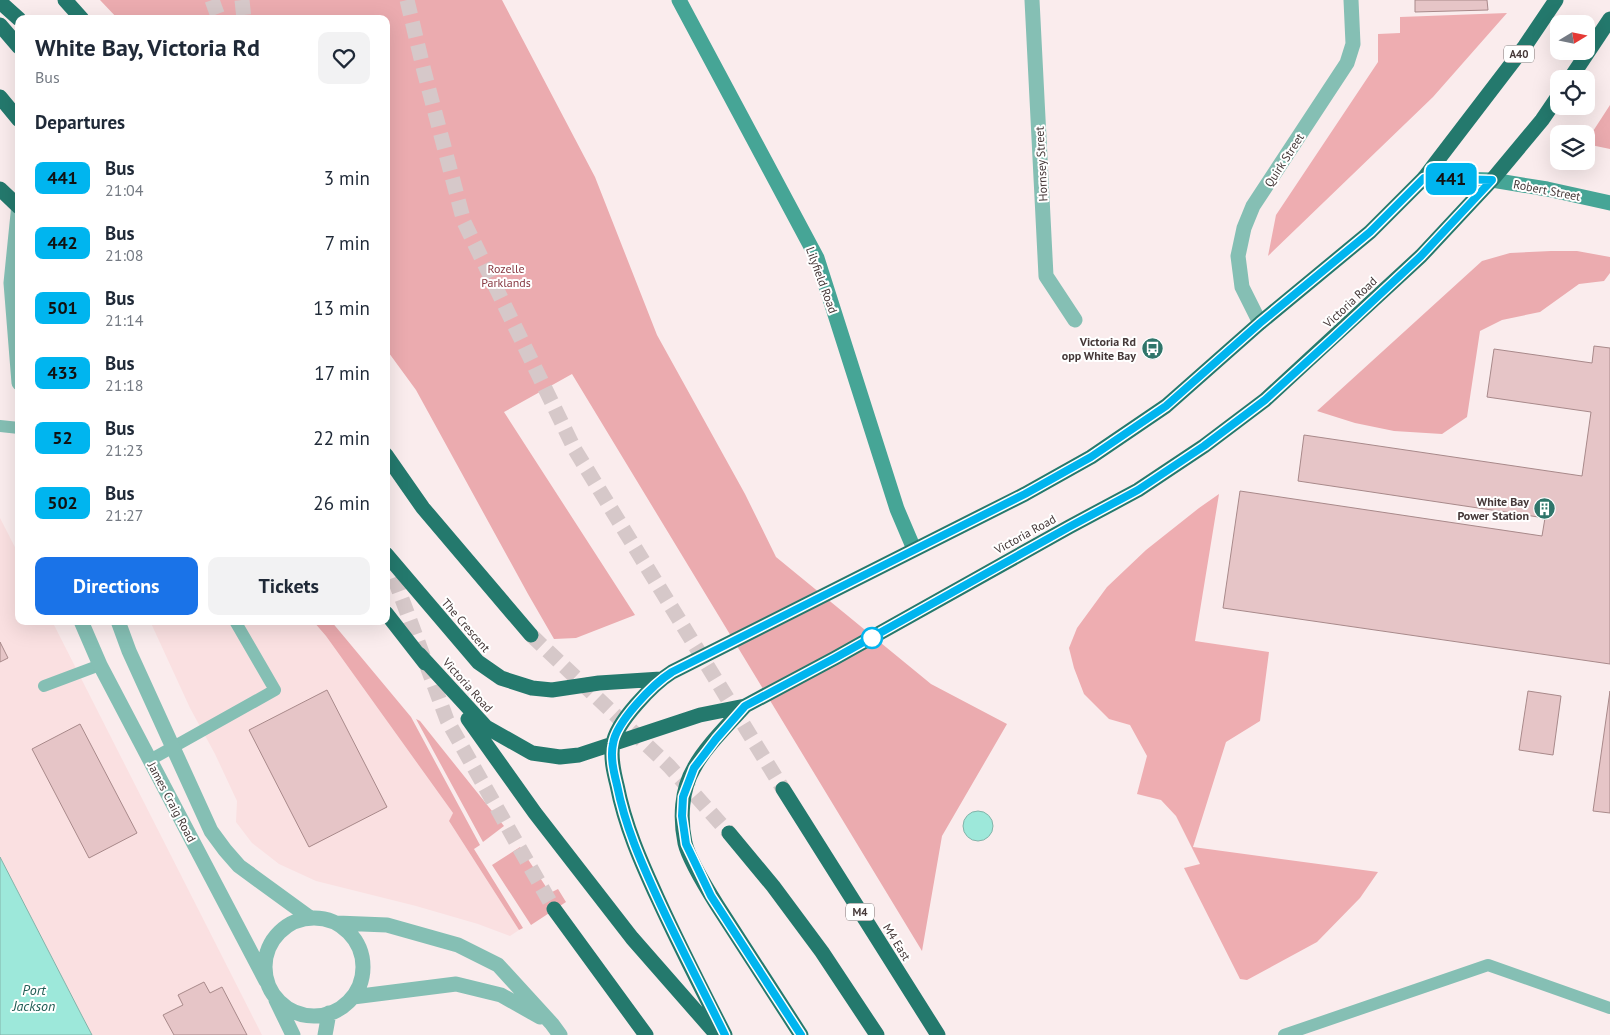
<!DOCTYPE html>
<style>
body{margin:0;font-family:"PT Sans",sans-serif;background:#f2f2f3;color:#1f2937;height:100vh;display:flex;flex-direction:column;font-size:19px;white-space:nowrap}
*{box-sizing:border-box;margin:0}
p{font-size:16px;color:#747a83}
.icon{flex:none;width:28px;height:28px;fill:none;stroke:currentColor;stroke-width:2;stroke-linecap:round;stroke-linejoin:round}
.map{position:relative;flex:1;overflow:hidden}
.sheet{position:absolute;left:15px;top:15px;width:375px;height:610px;display:flex;flex-direction:column;background:#fff;border-radius:10px;box-shadow:0 5px 20px #0002}
.sheet>*{flex:none}
.badge{padding:0 10px;border-radius:8px;font-size:18px;line-height:32px}
.needle{width:32px;rotate:80deg}
.controls{position:absolute;left:1550px;top:15px;display:grid;gap:10px}
.controls a{display:grid;place-items:center;width:45px;height:45px;border-radius:10px;background:#fff;box-shadow:0 5px 20px #0002;font-size:25px}
.map>.badge{position:absolute;translate:-50% -50%;box-shadow:0 0 0 2px #fff}
h2{padding:0 20px;font-size:19px;line-height:45px}
.round{display:grid;place-items:center;flex:none;width:52px;height:52px;border-radius:10px;background:#f2f2f3}
.summary{display:flex;align-items:center;justify-content:space-between;height:85px;padding:0 20px}
h1{font-size:24px;font-weight:700;line-height:38px}
.primary-button{display:flex;gap:10px;margin-top:auto;padding:10px 20px}
.primary-button a{flex:1;height:58px;border-radius:10px;background:#1a73e8;color:#fff;font-size:20px;font-weight:700;line-height:58px;text-align:center}
.primary-button a+a{background:#f2f2f3;color:#1f2937}
ul{padding:0;list-style:none}
li{display:flex;align-items:center;gap:15px;height:65px;padding:0 20px}
li div{flex:1}
li b{display:block;font-size:19px}
li em{font-style:normal}
li .badge{min-width:55px;font-weight:700;text-align:center}
.map>svg:first-child{display:block}
</style>
<div class="map">
<svg width="1610" height="1035" viewBox="0 0 1610 1035">
<rect width="100%" height="100%" fill="#faeced"/>
<path fill="#fae0e1" d="M0 518 19 555V621H52L262 1035H92L0 857Z
M150 621H313L326 636 453 813 449 821 519 930 510 936 478 924 416 906 316 881 279 864 252 843 236 822 237 801 215 754 190 708Z"/>
<path fill="#ebabaf" d="M100 0H502L595 177 657 335 745 494 776 557 931 684 1007 724 942 836 922 951 572 374 504 412 635 615 576 638 554 639 528 594 416 390 386 349V19H118Z
M1610 105V149L1586 144V142Z
M1551 251H1577L1610 257V273L1604 281 1579 284 1540 312 1502 320 1480 331 1467 417 1442 434 1394 431 1355 423 1317 411 1482 261 1510 253Z
M313 621H331L411 717 480 845 474 849 523 928 519 930 449 821 453 813 326 636Z
M416 719 420 721 504 826 483 842Z
M520 847 550 893 558 889 566 902 531 925 492 865Z"/>
<path fill="#eeadb1" d="M1507 13 1433 97 1268 256 1276 215 1378 62V34L1400 33V17Z
M1219 494 1195 641 1269 652 1260 721 1226 742 1193 847 1378 872 1360 898 1317 942 1247 980 1240 979 1184 868 1200 864 1176 816 1161 800 1137 794 1147 756 1130 725 1109 719 1084 694 1074 668 1069 648 1077 628 1107 587 1146 550 1199 508Z"/>
<path fill="#9de8da" stroke="#83b3a9" d="M963 826a15 15 0 1 1 30 0a15 15 0 1 1-30 0Z
M0 857 81 1014 92 1035H0Z"/>
<path fill="#e6c5c7" stroke="#a8898a" d="M1415 0H1487L1488 10 1415 12Z
M1594 346 1610 348V664L1223 608 1240 491 1542 536 1545 518 1298 481 1304 435 1582 476 1591 412 1487 397 1494 349 1592 363Z
M0 642 8 658 0 662Z
M327 690 387 807 309 847 249 730Z
M1528 691 1561 696 1553 755 1519 750Z
M1610 691V813L1593 811Z
M80 724 137 833 89 858 32 749Z
M204 982 210 993 222 987 247 1035H174L163 1015 183 1005 178 995Z"/>
<g fill="none" stroke-linecap="round" stroke-linejoin="round">
<path stroke="#d6c8c9" stroke-width="15" stroke-dasharray="15 8" stroke-linecap="butt" d="M212 0 219 19
M242 0 244 19
M407 0 424 71 464 222 575 450 783 789
M386 556 447 720 554 909
M531 635 669 766 729 833"/>
<path stroke="#85bfb4" stroke-width="12" d="M0 426 19 428
M44 686 100 665
M150 760 275 690 235 621
M1284 1035 1488 965 1610 1008"/>
<path stroke="#85bfb4" stroke-width="15" d="M1032 0 1046 276 1075 320
M19 204 11 283 19 383
M1260 323 1242 287 1238 256 1244 228 1253 206 1347 63 1353 44 1351 0
M81 621 100 665 266 981
M118 621 129 651 211 831 225 850 239 866 309 917
M265 967a49 49 0 1 1 98 0a49 49 0 1 1-98 0Z
M337 923 387 925 458 945 498 965 552 1024 560 1035
M353 997 456 984 501 995 540 1017
M276 1000 293 1035
M325 1035 329 1013"/>
<path stroke="#46a596" stroke-width="15" d="M679 0 817 258 897 509 914 549
M1424 178 1492 180 1547 189 1610 203"/>
<path stroke="#24796d" stroke-width="15" d="M65 0 82 19
M0 2 19 19
M0 25 19 47
M1570 79 1610 19
M0 97 19 120
M0 189 19 207
M386 455 423 508 531 635
M386 554 478 662 501 678 532 688 552 690 599 683 661 679
M386 613 425 663
M419 654 486 727 532 753 560 757 579 755 700 715 745 706 835 658 1069 527 1138 490 1204 446 1265 400 1421 256 1492 180 1542 120 1559 95
M745 706C729 724 705 747 694 768 681 790 680 819 685 843 689 860 707 889 717 905L801 1035
M468 719 535 813 632 938 717 1035
M783 789 938 1035
M729 833 773 886 822 952 877 1035
M554 909 646 1035
M725 1035C702 990 679 945 658 899 641 862 625 826 617 785 614 773 610 757 613 744 616 722 653 684 672 672L1025 494 1091 457 1166 406 1260 323 1370 232 1424 178 1525 46 1556 0"/>
</g>
<g fill="none" stroke-linecap="round" stroke-linejoin="round">
<defs>
<path id="line" d="M725 1035C703 990 679 945 658 899 641 862 625 826 617 785 614 773 610 757 613 744 616 722 653 684 672 672L1025 494 1091 457 1166 406 1260 323 1370 232 1424 178 1492 180 1421 256 1333 338 1265 400 1204 446 1138 490 1069 527 835 658 745 706 716 739 694 768 683 797 682 816 686 844 711 896 801 1035"/>
</defs>
<use href="#line" stroke="#fff" stroke-width="11"/>
<use href="#line" stroke="#00b5ef" stroke-width="8"/>
</g>
<defs>
<symbol id="bus-disc" viewBox="-11 -11 22 22"><circle r="9.5" fill="#2f756a" stroke="#fff"/><path d="M-5-6H5V4H4V6H2V4H-2V6H-4V4H-5ZM-3.5-4V0h7V-4ZM-3.5 1.2v1.5H-2V1.2ZM2 1.2v1.5H3.5V1.2Z" fill="#fff"/></symbol>
<symbol id="building-disc" viewBox="-11 -11 22 22"><circle r="9.5" fill="#2f756a" stroke="#fff"/><path d="M-4-6H4V6H1V3H-1V6H-4ZM-2.5-4.3h1.7v1.8h-1.7ZM.8-4.3h1.7v1.8H.8ZM-2.5-1h1.7V.8h-1.7ZM.8-1h1.7V.8H.8Z" fill="#fff"/></symbol>
</defs>
<g fill-rule="evenodd">
<use href="#bus-disc" x="1140" y="336" width="25" height="25"/>
<use href="#building-disc" x="1532" y="496" width="25" height="25"/>
</g>
<circle fill="#fff" stroke="#00b5ef" stroke-width="2.5" cx="872" cy="638" r="10"/>
<g text-anchor="middle" dominant-baseline="central" stroke-width="4" stroke-linejoin="round" paint-order="stroke">
<g fill="#fff" stroke="#7d7474" stroke-width="1">
<rect x="1504" y="45.5" width="30" height="17" rx="4"/>
<rect x="846" y="903.5" width="28" height="17" rx="4"/>
</g>
<g font-size="11" font-weight="bold" fill="#453838">
<text x="1519" y="54">A40</text>
<text x="860" y="912">M4</text>
</g>
<g font-size="12" fill="#453838" stroke="#fff">
<text transform="translate(1284 160) rotate(-57)">Quirk Street</text>
<text transform="translate(1041 164) rotate(-93)">Hornsey Street</text>
<text transform="translate(1547 190) rotate(11)">Robert Street</text>
<text transform="translate(822 280) rotate(70)">Lilyfield Road</text>
<text transform="translate(1350 302) rotate(-43)">Victoria Road</text>
<text transform="translate(1025 534) rotate(-29)">Victoria Road</text>
<text transform="translate(466 625) rotate(49)">The Crescent</text>
<text transform="translate(468 685) rotate(48)">Victoria Road</text>
<text transform="translate(172 802) rotate(62)">James Craig Road</text>
<text transform="translate(897 942) rotate(58)">M4 East</text>
</g>
<g font-size="12" fill="#883a43" stroke="#fff">
<text x="506" y="268">Rozelle<tspan x="506" dy="14">Parklands</tspan></text>
</g>
<g font-size="12" font-weight="bold" fill="#453838" stroke="#fff" text-anchor="end">
<text x="1136" y="341">Victoria Rd<tspan x="1136" dy="14">opp White Bay</tspan></text>
<text x="1529" y="501">White Bay<tspan x="1529" dy="14">Power Station</tspan></text>
</g>
<g font-size="14" font-style="italic" fill="#1f5c53" stroke="#fff">
<text x="34" y="990">Port<tspan x="34" dy="16">Jackson</tspan></text>
</g>
</g>
</svg>
<div class="controls">
<a><svg class="needle" viewBox="-14 -14 28 28"><path d="M0-13l5 13h-10z" fill="#e53935"/><path d="M0 13l5-13h-10z" fill="#747a83"/></svg></a>
<a><svg class="icon" aria-label="locate" viewBox="0 0 24 24"><circle cx="12" cy="12" r="6"/><path d="M12 2v4M12 18v4M2 12h4M18 12h4"/></svg></a>
<a><svg class="icon" aria-label="layers" viewBox="0 0 24 24"><path d="M12 4l9 5-9 5-9-5zM3 14l9 5 9-5"/></svg></a>
</div>
<b class="badge" style="left:1451px;top:179px;background:#00b5ef;color:#111">441</b>
<section class="sheet">
<div class="summary"><div><h1>White Bay, Victoria Rd</h1><p>Bus</p></div><a class="round"><svg class="icon" aria-label="heart" viewBox="0 0 24 24"><path d="M12 20l-8-8c-3-5 5-10 8-4 3-6 11-1 8 4z"/></svg></a></div>
<h2>Departures</h2>
<ul>
<li><span class="badge" style="background:#00b5ef;color:#111">441</span><div><b>Bus</b><p>21:04</p></div><em>3 min</em></li>
<li><span class="badge" style="background:#00b5ef;color:#111">442</span><div><b>Bus</b><p>21:08</p></div><em>7 min</em></li>
<li><span class="badge" style="background:#00b5ef;color:#111">501</span><div><b>Bus</b><p>21:14</p></div><em>13 min</em></li>
<li><span class="badge" style="background:#00b5ef;color:#111">433</span><div><b>Bus</b><p>21:18</p></div><em>17 min</em></li>
<li><span class="badge" style="background:#00b5ef;color:#111">52</span><div><b>Bus</b><p>21:23</p></div><em>22 min</em></li>
<li><span class="badge" style="background:#00b5ef;color:#111">502</span><div><b>Bus</b><p>21:27</p></div><em>26 min</em></li>
</ul>
<div class="primary-button"><a>Directions</a><a>Tickets</a></div>
</section>
</div>
